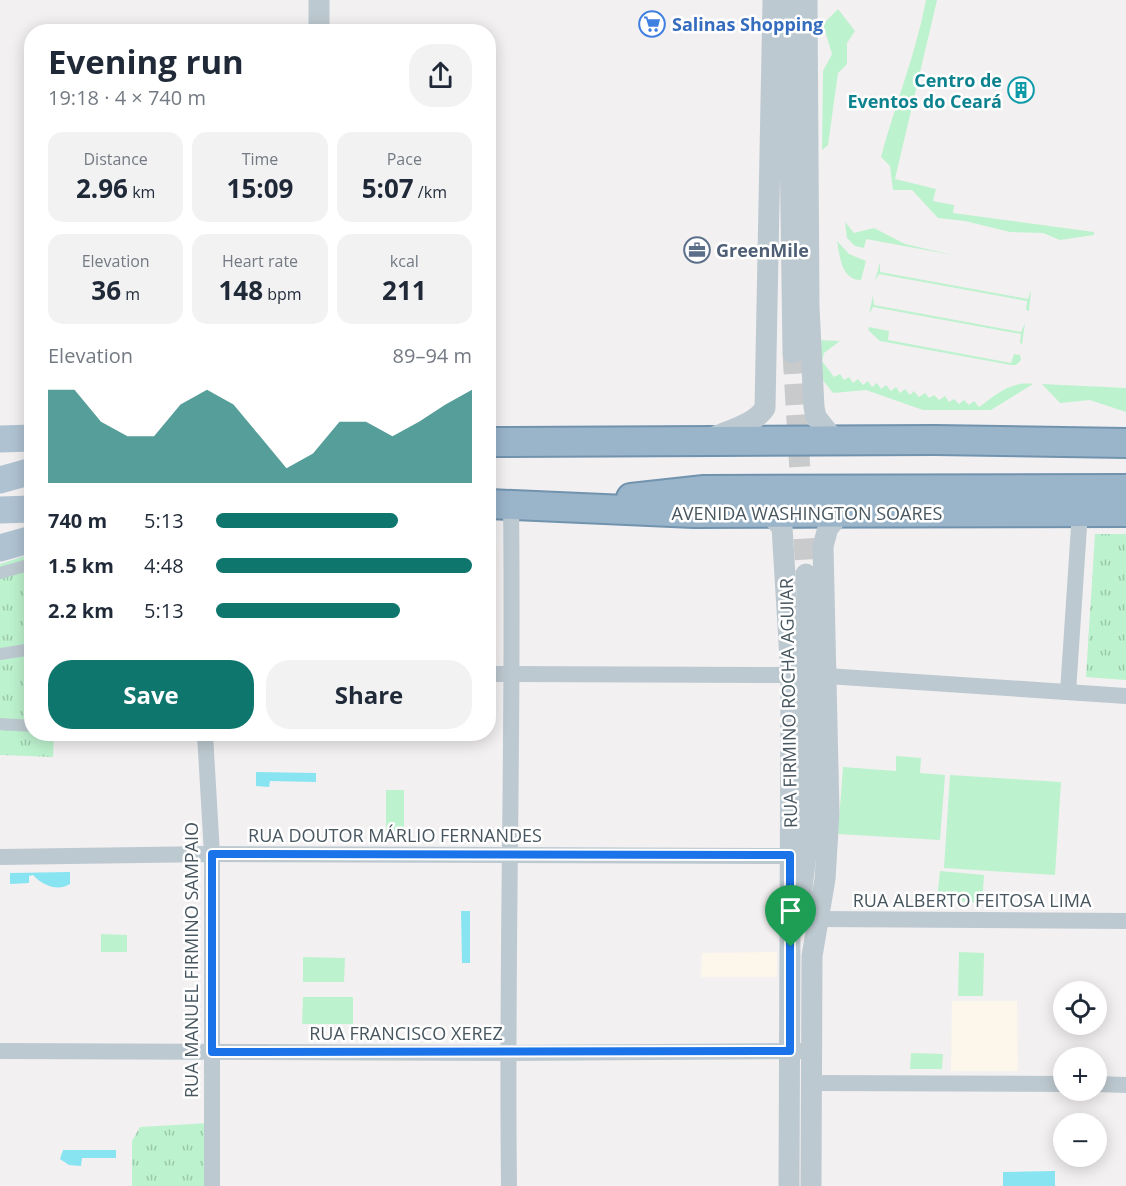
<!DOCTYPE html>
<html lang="en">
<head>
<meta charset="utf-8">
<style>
  :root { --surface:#fff; --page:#f2f2f3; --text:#1f2937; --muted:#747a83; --accent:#0f766e }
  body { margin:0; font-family:"Open Sans",sans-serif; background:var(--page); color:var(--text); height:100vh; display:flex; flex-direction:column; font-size:22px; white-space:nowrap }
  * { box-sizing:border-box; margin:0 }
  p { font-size:20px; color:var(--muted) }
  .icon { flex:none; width:33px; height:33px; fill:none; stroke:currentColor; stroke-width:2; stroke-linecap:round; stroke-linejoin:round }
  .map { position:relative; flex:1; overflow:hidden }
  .details { position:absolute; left:24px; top:24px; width:472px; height:717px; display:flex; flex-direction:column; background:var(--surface); border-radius:24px; box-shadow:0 3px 15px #0003 }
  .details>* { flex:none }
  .tools { position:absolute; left:1053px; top:981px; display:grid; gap:12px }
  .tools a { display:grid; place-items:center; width:54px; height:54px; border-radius:50%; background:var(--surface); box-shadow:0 3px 15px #0003; font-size:30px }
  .pin { position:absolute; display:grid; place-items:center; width:51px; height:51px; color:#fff; margin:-62px -26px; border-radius:50% 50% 50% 0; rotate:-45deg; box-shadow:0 0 6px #0007 }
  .pin .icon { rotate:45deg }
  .round { display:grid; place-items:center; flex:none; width:63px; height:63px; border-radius:24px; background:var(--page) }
  .overview { display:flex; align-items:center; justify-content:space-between; height:102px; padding:0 24px }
  h1 { font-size:33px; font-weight:700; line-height:45px }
  .figures { display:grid; grid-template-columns:repeat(3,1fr); gap:9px; height:102px; padding:6px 24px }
  .figures div { display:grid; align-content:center; border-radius:15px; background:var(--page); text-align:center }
  .figures b { font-size:26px; font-weight:700 }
  .figures small { font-size:16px; font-weight:400 }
  .figures p { font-size:16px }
  .chart { height:168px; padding:12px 24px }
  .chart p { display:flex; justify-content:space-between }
  .chart svg { width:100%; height:108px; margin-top:6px; fill:var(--accent); opacity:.7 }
  .cta { display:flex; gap:12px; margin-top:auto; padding:12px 24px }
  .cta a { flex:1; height:69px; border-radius:24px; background:var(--accent); color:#fff; font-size:24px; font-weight:700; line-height:69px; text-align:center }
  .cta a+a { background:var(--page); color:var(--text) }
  ul { padding:0 24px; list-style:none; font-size:20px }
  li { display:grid; grid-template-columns:96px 72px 1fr; align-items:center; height:45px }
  li i { height:15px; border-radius:8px; background:var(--accent) }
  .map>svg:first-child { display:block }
  .commercial { fill:#fdf6ea }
  .green { fill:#bdf2ce }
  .park { fill:url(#park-tufts) }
  .water { fill:#88e4f1 }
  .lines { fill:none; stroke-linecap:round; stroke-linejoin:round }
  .tertiary-tunnel { stroke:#c8cacc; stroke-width:21; stroke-dasharray:21 10; stroke-linecap:butt }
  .trunk-casing { stroke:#7193ae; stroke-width:32 }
  .pedestrian { stroke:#bdc9d0; stroke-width:12 }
  .minor { stroke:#bdc9d0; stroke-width:16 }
  .tertiary { stroke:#bdc9d0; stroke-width:21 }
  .primary { stroke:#afc2d1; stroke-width:27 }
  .trunk { stroke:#9ab4ca; stroke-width:28 }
  .route-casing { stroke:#fff; stroke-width:12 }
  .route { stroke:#1a73e8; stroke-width:8 }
  .labels { text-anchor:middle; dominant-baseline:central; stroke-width:5; stroke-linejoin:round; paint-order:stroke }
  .shop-label { font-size:18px; font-weight:bold; fill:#366cbe; stroke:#fff; text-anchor:start }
  .culture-label { font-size:18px; font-weight:bold; fill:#0d838f; stroke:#fff; text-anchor:end }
  .service-label { font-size:18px; font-weight:bold; fill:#4e5e75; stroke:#fff; text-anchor:start }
  .street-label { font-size:18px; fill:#47565f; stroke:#fff }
</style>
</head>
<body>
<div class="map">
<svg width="1126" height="1186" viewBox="0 0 1126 1186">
  <defs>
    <pattern id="park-tufts" width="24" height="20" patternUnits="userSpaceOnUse" patternTransform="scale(1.5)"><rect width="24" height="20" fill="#bdf2ce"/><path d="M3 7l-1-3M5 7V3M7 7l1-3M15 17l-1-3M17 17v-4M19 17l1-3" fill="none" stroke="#9bc7aa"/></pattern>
  </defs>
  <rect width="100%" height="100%" fill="#f3f0f1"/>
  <g class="commercial">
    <path d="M777 952V977H701L702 953Z"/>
    <path d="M952 1001H1017L1018 1071H951Z"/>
  </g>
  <g class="green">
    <path d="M926 0H937L895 179 936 189 933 201 954 205 953 213 1094 232V235L1060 240 1043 233 1010 232 965 221 938 218 912 190H893L890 166 881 157C895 104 916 54 926 0Z"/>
    <path d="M838 9 855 31 847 43V64L838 73 828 145 822 150 823 71 832 54 823 24Z"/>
    <path d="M845 222 854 233 874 228 905 244 953 255 866 239 864 248 855 246 847 238Z"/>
    <path d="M837 241 849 254 866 261 861 280C841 280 840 256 837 241Z"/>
    <path d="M880 262V272L1028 299 1031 290 1029 311 1026 310 1027 301 879 274 875 281Z"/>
    <path d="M873 295 874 305 1021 332 1025 323 1022 344 1020 343 1021 334 873 307 869 314Z"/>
    <path d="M869 327 889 331 888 340 1011 363 1014 354 1020 355 1021 360 1016 365H1011L880 341 868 330Z"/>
    <path d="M818 340 840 341 824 353 822 361 834 377 840 374 844 380 849 377 853 383 858 379 863 385 868 381 872 387 877 383 881 389 886 385 891 391 896 387 900 393 905 389 910 395 914 391 919 397 925 393 929 398 934 395 939 400 945 396 949 402 954 399 959 404 964 400 969 405 974 401 979 407C997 394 1010 381 1033 384L991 410H923L866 390 833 393 818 374Z"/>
    <path d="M1042 384 1126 388V412L1090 400 1060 403Z"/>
    <path d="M896 756 921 758 920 773 945 775 940 840 838 834 843 767 896 771Z"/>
    <path d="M950 775 1061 782 1055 875 944 868Z"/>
    <path d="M386 790H404V837L386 836Z"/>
    <path d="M940 871 984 875 982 903 937 899Z"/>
    <path d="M101 934 127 935V952H101Z"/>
    <path d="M959 952 984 953 983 996H958Z"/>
    <path d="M303 957 345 958 344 982H303Z"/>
    <path d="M303 997H353V1024H302Z"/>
    <path d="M911 1053 943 1054 942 1069H910Z"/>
  </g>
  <g class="park">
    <path d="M1095 534H1126V680L1086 677Z"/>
    <path d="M31 554 32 734H54L53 757 0 755V564Z"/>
    <path d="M209 1123 208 1186H132V1141L140 1127Z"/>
  </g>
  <g class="water">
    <path d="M256 772 316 773V782L270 781 269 787 256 786Z"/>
    <path d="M70 872V884C57 892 42 885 33 875L29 876V883L10 884V873Z"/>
    <path d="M461 911H470V963H462Z"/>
    <path d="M63 1150H116V1158H82L81 1166 69 1165 60 1159Z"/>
    <path d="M1055 1171V1186H1003V1172Z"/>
  </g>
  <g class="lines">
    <path class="tertiary-tunnel" d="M793 353 806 574"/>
    <g class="trunk-casing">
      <g id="trunk">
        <path d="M489 442 935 440 1126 443"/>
        <path d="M631 498 704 490 1126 489"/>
        <path d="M489 504 694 513 1126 512"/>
      </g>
    </g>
    <g class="pedestrian">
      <path d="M0 573 32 564"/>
      <path d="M0 654 32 649"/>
      <path d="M0 724 32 726"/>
    </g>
    <g class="minor">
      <path d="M489 674 791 675"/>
      <path d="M827 676 1126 696"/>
      <path d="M1068 692 1080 512"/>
      <path d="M205 734 212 854V1186"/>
      <path d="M0 857 212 854 791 856"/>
      <path d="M818 919 1126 921"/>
      <path d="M0 1051 507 1053 812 1051"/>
      <path d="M812 1083 1064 1084"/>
      <path d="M1096 1084 1126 1085"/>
      <path d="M509 1186C506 959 514 733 511 506"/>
    </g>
    <g class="tertiary">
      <path d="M788 0 793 353"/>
      <path d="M807 0 809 307 814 407 816 417 836 442"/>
      <path d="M319 32V0"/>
      <path d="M712 438C729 430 755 424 765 408L773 0"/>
      <path d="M769 513 782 527 791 675 789 1186"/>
      <path d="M801 897 809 828 810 655 806 574"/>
      <path d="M811 1186 812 956 825 879 829 813 823 546 828 528 840 514"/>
    </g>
    <g class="primary">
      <path d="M0 439 32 438"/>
      <path d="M0 480 32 471"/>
      <path d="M0 510 32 509"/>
      <path d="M0 548 32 539"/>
    </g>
    <use href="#trunk" class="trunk"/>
  </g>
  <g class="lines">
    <g class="route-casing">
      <path id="route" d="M212 854 790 855V1051L212 1052Z"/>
    </g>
    <use href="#route" class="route"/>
  </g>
  <defs>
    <g id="supermarket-ring" transform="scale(1.35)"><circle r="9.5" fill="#fff" stroke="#3f7fe0" stroke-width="1.5"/><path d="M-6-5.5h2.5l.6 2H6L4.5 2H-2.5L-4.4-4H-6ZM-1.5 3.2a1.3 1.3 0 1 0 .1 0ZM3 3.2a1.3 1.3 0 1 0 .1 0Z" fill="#3f7fe0"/></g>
    <g id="building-ring" transform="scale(1.35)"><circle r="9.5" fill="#fff" stroke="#0f9aa8" stroke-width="1.5"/><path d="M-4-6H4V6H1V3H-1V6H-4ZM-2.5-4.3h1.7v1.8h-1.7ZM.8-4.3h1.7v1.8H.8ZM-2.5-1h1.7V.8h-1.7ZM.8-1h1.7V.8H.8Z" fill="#0f9aa8"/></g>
    <g id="office-ring" transform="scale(1.35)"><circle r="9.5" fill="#fff" stroke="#5c6f8a" stroke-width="1.5"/><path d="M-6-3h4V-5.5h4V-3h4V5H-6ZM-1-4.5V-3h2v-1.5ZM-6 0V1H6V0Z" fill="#5c6f8a"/></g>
  </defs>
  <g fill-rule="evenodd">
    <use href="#supermarket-ring" x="652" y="24"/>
    <use href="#building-ring" x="1021" y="90"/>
    <use href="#office-ring" x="697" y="250"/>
  </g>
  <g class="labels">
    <g class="shop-label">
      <text x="672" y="24">Salinas Shopping</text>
    </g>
    <g class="culture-label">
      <text x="1002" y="80">Centro de<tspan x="1002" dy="21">Eventos do Ceará</tspan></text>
    </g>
    <g class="service-label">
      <text x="716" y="250">GreenMile</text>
    </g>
    <g class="street-label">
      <text x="807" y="513">AVENIDA WASHINGTON SOARES</text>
      <text transform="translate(788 703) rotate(-91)">RUA FIRMINO ROCHA AGUIAR</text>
      <text x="395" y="835">RUA DOUTOR MÁRLIO FERNANDES</text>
      <text x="972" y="900">RUA ALBERTO FEITOSA LIMA</text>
      <text transform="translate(191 960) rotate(-90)">RUA MANUEL FIRMINO SAMPAIO</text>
      <text x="406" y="1033">RUA FRANCISCO XEREZ</text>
    </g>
  </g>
</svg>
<div class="tools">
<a><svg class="icon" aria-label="locate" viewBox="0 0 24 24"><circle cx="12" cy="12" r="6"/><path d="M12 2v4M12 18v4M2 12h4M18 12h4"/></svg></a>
<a>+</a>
<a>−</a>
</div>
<div class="pin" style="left:791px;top:947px;background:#1e9e55"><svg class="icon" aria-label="arrive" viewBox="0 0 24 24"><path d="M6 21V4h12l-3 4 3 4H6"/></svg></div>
<section class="details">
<div class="overview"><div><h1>Evening run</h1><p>19:18 · 4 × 740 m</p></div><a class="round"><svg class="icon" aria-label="share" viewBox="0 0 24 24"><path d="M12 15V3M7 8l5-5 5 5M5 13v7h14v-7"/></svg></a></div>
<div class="figures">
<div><p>Distance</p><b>2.96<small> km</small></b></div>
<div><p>Time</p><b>15:09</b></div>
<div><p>Pace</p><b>5:07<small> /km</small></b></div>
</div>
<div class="figures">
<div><p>Elevation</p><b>36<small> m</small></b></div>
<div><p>Heart rate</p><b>148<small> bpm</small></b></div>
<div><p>kcal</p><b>211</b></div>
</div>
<div class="chart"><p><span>Elevation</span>89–94 m</p>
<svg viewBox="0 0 160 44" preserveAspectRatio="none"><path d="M0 44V6L10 6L20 19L30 25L40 25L50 12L60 6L70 12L80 25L90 38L100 32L110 19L120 19L130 25L140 19L150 12L160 6V44z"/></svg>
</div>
<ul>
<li><b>740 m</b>5:13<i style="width:71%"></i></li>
<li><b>1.5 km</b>4:48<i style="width:100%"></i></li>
<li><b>2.2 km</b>5:13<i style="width:72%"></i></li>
</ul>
<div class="cta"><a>Save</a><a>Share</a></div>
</section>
</div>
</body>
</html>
